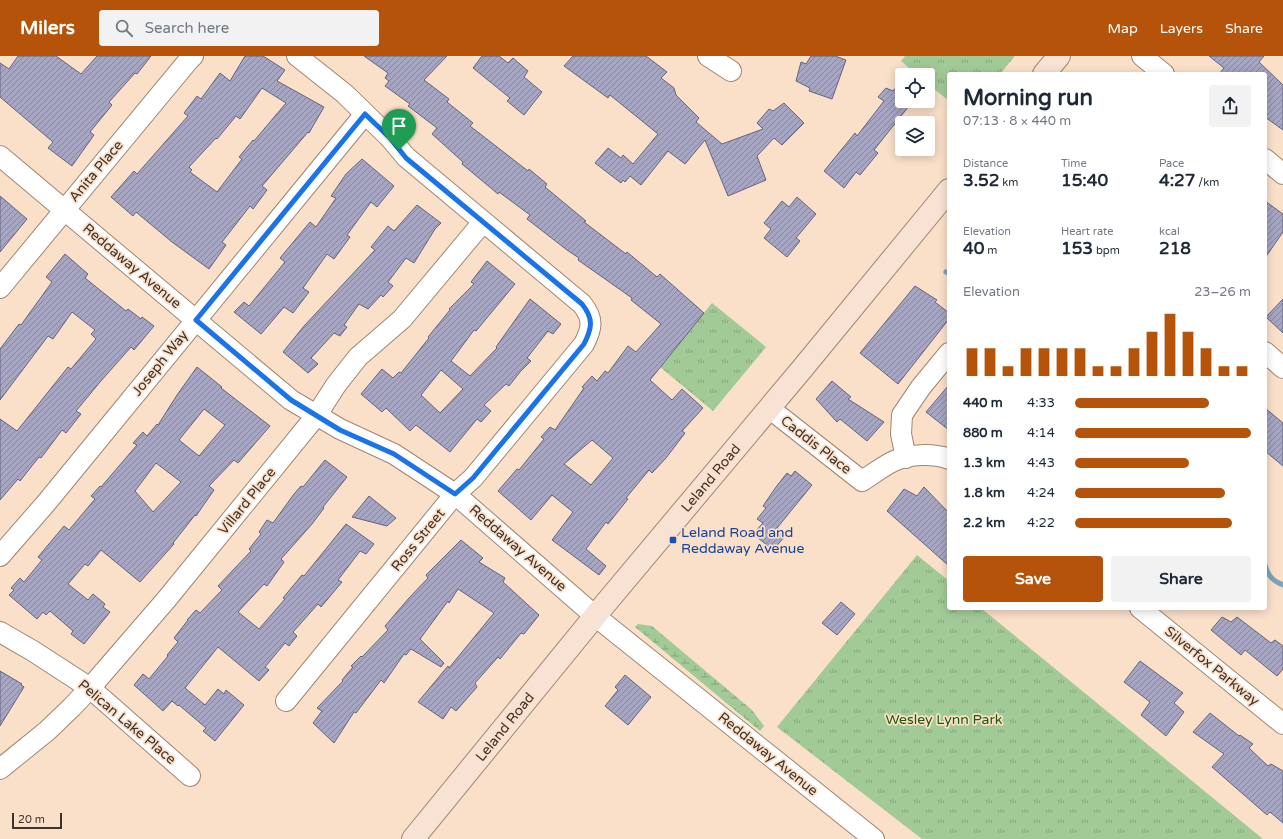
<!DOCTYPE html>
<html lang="en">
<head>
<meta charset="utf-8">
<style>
  :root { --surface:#fff; --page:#f2f2f3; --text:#1f2937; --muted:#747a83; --accent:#b45309 }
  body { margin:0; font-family:"Varela Round",sans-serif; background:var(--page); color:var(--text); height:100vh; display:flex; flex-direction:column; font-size:15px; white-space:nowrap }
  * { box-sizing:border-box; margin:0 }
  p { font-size:13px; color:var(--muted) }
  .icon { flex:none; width:22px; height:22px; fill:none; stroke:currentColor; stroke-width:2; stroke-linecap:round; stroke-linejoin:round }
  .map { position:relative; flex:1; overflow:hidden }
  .panel { position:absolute; left:947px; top:16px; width:320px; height:538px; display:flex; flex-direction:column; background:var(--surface); border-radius:4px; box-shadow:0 2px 10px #0003 }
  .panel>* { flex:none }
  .tools { position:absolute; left:895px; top:12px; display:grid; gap:8px }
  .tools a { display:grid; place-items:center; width:40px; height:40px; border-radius:4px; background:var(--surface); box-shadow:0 2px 10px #0003; font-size:20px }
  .scale { position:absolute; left:12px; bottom:10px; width:50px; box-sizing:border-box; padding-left:4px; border:2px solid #3e332b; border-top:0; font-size:11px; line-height:14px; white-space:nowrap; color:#3e332b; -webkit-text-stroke:3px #fadfc9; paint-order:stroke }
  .pin { position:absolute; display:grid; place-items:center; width:34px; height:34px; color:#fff; margin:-41px -17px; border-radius:50% 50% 50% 0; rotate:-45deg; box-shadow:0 0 4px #0007 }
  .pin .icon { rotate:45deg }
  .round { display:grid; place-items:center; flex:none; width:42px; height:42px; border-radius:4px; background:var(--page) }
  .head { display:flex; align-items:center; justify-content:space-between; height:68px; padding:0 16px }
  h1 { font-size:22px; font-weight:700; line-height:30px }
  .metrics { display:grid; grid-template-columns:repeat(3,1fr); gap:6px; height:68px; padding:4px 16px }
  .metrics div { display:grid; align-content:center }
  .metrics b { font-size:17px; font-weight:700 }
  .metrics small { font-size:11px; font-weight:400 }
  .metrics p { font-size:11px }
  .chart { height:112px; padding:8px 16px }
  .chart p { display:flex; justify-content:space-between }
  .chart svg { width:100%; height:72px; margin-top:4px; stroke:var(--accent); stroke-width:6 }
  .action { display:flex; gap:8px; margin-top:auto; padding:8px 16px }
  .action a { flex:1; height:46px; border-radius:4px; background:var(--accent); color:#fff; font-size:16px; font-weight:700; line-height:46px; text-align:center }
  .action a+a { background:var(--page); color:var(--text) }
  ul { padding:0 16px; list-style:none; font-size:13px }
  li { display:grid; grid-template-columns:64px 48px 1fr; align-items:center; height:30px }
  li i { height:10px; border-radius:5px; background:var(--accent) }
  header { display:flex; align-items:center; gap:24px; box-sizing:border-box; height:56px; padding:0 20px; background:var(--accent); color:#fff }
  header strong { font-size:19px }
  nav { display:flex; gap:22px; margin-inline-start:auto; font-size:14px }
  .search { width:280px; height:36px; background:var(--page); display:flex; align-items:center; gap:10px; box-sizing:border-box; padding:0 14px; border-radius:4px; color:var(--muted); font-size:15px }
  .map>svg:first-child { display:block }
  .grass { fill:url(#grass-tufts) }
  .wetland { fill:url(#wetland-marsh) }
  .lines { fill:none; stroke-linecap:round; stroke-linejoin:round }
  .stream { stroke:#7aa4b9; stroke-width:5 }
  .building { fill:url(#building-hatch); stroke:#65647f; fill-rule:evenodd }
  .street-casing { stroke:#9f8671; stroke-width:22 }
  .secondary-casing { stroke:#9f8671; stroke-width:24 }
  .street { stroke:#fff; stroke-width:20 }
  .secondary { stroke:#f7e2d4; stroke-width:22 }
  .route-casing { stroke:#fff; stroke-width:8 }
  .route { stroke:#1a73e8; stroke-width:5 }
  .transit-dot { fill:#1a4fb4; stroke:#fadfc9; stroke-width:1.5 }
  .labels { text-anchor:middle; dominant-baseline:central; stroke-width:3.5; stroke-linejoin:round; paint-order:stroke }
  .street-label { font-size:14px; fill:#3e332b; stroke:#fadfc9 }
  .transit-label { font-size:14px; fill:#164399; stroke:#fadfc9; text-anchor:start }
  .park-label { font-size:14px; fill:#1c5b00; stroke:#fadfc9 }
</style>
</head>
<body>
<header>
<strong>Milers</strong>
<div class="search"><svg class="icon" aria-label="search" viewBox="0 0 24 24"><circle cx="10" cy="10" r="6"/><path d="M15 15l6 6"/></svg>Search here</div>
<nav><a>Map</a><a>Layers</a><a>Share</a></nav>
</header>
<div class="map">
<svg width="1283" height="783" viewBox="0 0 1283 783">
  <defs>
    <pattern id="grass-tufts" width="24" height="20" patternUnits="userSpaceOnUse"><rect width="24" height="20" fill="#a2ca97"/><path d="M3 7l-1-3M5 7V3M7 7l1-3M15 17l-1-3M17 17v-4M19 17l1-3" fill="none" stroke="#85a57b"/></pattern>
    <pattern id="wetland-marsh" width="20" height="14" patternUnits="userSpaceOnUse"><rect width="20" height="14" fill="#a2ca97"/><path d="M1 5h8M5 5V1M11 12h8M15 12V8" fill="none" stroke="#85a57b"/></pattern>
    <pattern id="building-hatch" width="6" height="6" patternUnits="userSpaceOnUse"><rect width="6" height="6" fill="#a6a5c2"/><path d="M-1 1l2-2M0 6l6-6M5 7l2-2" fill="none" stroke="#89879e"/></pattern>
  </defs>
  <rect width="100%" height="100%" fill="#fadfc9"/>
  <g class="grass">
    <path d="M905 0H1015L1000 18H949V45L928 28V19H917L901 5Z"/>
    <path d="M712 247 766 291 713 355 660 311Z"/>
    <path d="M917 499 949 525V552H981L1263 783H922L777 671Z"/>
  </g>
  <path class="wetland" d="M638 568 652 570 752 654 764 670 760 675 635 571Z"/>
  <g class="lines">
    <g class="stream">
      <path d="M946 216 949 218"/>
      <path d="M1265 509C1268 520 1273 525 1283 529"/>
    </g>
  </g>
  <g class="building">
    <path d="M18 0H56L81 18 97 0H151L137 18 135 17 109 46 112 49 90 76 94 79 72 110 48 92 53 86 0 41V7L9 13Z"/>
    <path d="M245 0H263L285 14 277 25 324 51 309 77 308 76 262 130 267 134 253 153 250 150 222 186 226 189 209 213 172 186 136 156 133 160 111 141 134 115 137 118 188 60 184 57 197 40 201 43 220 17 230 25ZM262 32 286 47 254 85 253 84 239 101 242 103 217 136 190 116 192 114 189 111 216 82 217 83 236 60 240 63Z"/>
    <path d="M364 0H447L424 24 449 43 447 46 473 67 470 70 528 115 529 113 547 128 545 131 586 165 584 166 626 198 627 196 657 221 660 218 704 257 650 324 672 344 682 333 703 352 682 375 685 377 666 402 652 417 649 414 626 442 628 443 608 468 606 466 586 493 606 510 599 519 552 484 573 456 552 439 531 464 498 435 517 413 519 414 544 383 541 381 550 371 555 374 584 332 582 331 592 320 597 325 605 315 608 317 628 290 636 296 661 268 631 244 632 242 578 204 579 202 567 194 527 163 530 159 499 136 498 138 462 108 463 106 432 78 437 72 408 50 410 48 385 30 389 25 385 22 388 17ZM592 384 613 402 591 429 564 408Z"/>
    <path d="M482 0H499L508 7 513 2 528 15 524 21 542 36 524 59 507 45 510 42 473 12Z"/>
    <path d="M573 0H646L667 16 661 22 674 32 676 39 699 62 696 66 722 88 763 73 757 67 769 53 773 55 784 47 804 67 782 89 774 82 757 100 766 124 728 140 705 84 685 108 668 95 641 129 630 120 625 126 623 124 621 127 595 107 608 92 621 102 623 99 633 108 658 78 610 39 608 42 564 10Z"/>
    <path d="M811 0H835L846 4 832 43 809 35 810 32 796 25 801 6 806 8Z"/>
    <path d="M1209 0H1264L1259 6 1283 29V74L1265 61V18H1219L1224 12Z"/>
    <path d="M902 24V45H913L874 94 878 97 860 119 856 116 844 132 824 115 855 77 857 80 884 45 878 41 886 32 893 35Z"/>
    <path d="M362 103 394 130 377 151 371 146 347 179 350 181 334 203 327 198 303 232 309 236 293 257 284 251 261 278 234 256 244 246 249 250 285 206 280 202 310 166 316 171 336 142 331 140 346 118Z"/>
    <path d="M0 140 27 163 0 196Z"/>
    <path d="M797 141 816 158 796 182 800 185 787 201 764 182 771 173 764 167 782 145 789 151Z"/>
    <path d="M1265 145 1283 158V176L1265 202Z"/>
    <path d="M417 149 441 167 435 173 414 207 406 202 388 226 393 230 383 241 381 239 368 253 359 248 344 269 347 271 340 280 334 277 311 302 318 308 308 317 283 296 304 270 375 194 371 191 388 170 394 175Z"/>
    <path d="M65 198 88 218 85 222 126 255 128 253 141 263 142 261 154 270 134 294 131 291 100 326 76 355 81 358 66 377 62 374 41 402 39 401 20 425 18 423 0 444V363L17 375 68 311 71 313 96 283 91 278 95 274 72 256 53 283 48 280 0 344V293L19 268 21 269 52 226 46 221Z"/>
    <path d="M487 205 515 228 476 275 474 274 451 305 470 320 497 292 496 291 530 243 561 268 553 278 548 275 527 302 531 305 520 316 509 330 506 328 484 349 491 355 481 366 477 363 450 396 416 369 410 375 386 352 382 356 361 338 382 313 393 322 399 316 401 317 429 282 428 281 450 254 449 253 474 228 471 226ZM441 314 463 333 440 357 421 339Z"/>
    <path d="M915 230 937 244 935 246 949 257V263L898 328 860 297Z"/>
    <path d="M1283 243V277L1266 261Z"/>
    <path d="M197 311 222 331 221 332 270 370 238 407 234 404 209 430 214 434 196 460 195 459 173 487 174 488 140 526 101 494 88 510 85 508 68 528 88 544 93 538 105 548 103 551 110 556 84 588 71 578 73 575 50 555 46 559 43 556 37 563 9 539 14 534 11 532 20 522 24 526 42 504 38 501 64 470 69 474 95 443 91 440 100 430 101 431 137 389 133 387 143 376 147 380 157 368 158 369 177 339ZM204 353 225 369 199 400 179 384ZM156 407 181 426 153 456 135 435Z"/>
    <path d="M832 325 851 341 848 343 884 366 867 385 840 363 837 366 816 343Z"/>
    <path d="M949 329V374L926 356Z"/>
    <path d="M1265 352 1283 367V410L1265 395Z"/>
    <path d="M325 404 347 421 323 451 324 452 312 468 281 503 284 506 267 530 264 528 238 556 259 573 285 543 283 542 302 519 304 520 346 468 374 488 366 498 360 495 338 524 342 526 321 551 318 548 293 576 297 580 289 590 285 587 265 611 269 614 259 625 218 591 185 632 205 649 218 633 224 638 226 634 244 649 215 685 203 675 206 672 179 649 178 650 172 645 163 655 134 629 143 618 149 623 168 600 167 599 178 586 174 582 188 564H187L196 554 200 557 222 534 218 530 251 495 249 493 261 478 259 476 267 464 273 467 294 438 301 430 303 431Z"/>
    <path d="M795 415 812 429 777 472 786 479 773 494 753 478 763 467 757 463 766 452 763 450 776 431 787 417 791 420Z"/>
    <path d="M924 431 949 457V510L887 455 904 433 917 440Z"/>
    <path d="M369 440 396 462 387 470 352 461Z"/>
    <path d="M461 484 483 502 479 506 505 522 503 526 539 559 524 578 521 577 500 603 498 601 475 627 477 631 456 655 451 651 443 663 418 646 448 610 449 612 494 557 458 533 449 547 448 545 420 583 444 607 441 611 411 593 406 599 404 598 384 627 381 624 356 657 354 656 334 687 313 667 322 655 317 652 343 625 342 624 353 611 351 610 361 600 362 601 388 574 385 570 409 542 428 522 426 519Z"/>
    <path d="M841 546 855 558 837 579 822 567Z"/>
    <path d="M1222 561 1231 566 1237 561 1271 587 1275 584 1283 590V613L1277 620 1245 594 1241 599 1211 574Z"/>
    <path d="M1140 605 1183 637 1174 647 1184 656 1166 680 1141 659 1150 646 1124 626Z"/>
    <path d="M0 615 22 628 21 629 24 631 0 670Z"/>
    <path d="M625 619 651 641 628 669 605 650 618 634 615 631Z"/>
    <path d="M1210 657 1239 680 1240 679 1253 688 1249 692 1268 710 1271 708 1283 715V767L1270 756 1267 759 1212 711 1224 698 1193 676Z"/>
  </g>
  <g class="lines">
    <g class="street-casing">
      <g id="street">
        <path d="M708 0 731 15"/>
        <path d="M1142 0 1164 18"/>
        <path d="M0 100 291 344 340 373 394 398 455 438 595 560 874 783"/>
        <path d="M1265 103 1283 118"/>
        <path d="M0 232 188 5 193 0"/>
        <path d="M1265 296 1283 312"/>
        <path d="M769 352 862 425C872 419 883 410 894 405 909 398 933 397 949 403"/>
        <path d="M906 402 901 378 902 359 921 331 949 297"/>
        <path d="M0 500 47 446 365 58"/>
        <path d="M1140 552 1283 668"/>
        <path d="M0 576 33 595 90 632 190 720"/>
        <path d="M286 645 455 438 473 422 584 288C592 272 594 263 582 248L406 101 390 82 345 38 297 0"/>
        <path d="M0 713 47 675 72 651 90 632 166 544 316 360 336 329 358 301 402 263 483 166"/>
      </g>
    </g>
    <g class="secondary-casing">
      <g id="secondary">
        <path d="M1044 18 1059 0"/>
        <path d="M413 783 595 560 802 313 949 134"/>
      </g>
    </g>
    <use href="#street" class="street"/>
    <use href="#secondary" class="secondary"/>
  </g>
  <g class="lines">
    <g class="route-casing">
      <path id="route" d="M365 58 390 82 406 102 582 248C594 263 592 272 584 288L473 422 455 438 394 398 340 374 291 344 196 264Z"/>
    </g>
    <use href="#route" class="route"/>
  </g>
  <rect class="transit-dot" x="669" y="480" width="8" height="8" rx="2"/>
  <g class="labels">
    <g class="street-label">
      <text transform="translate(96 115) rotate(-50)">Anita Place</text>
      <text transform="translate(132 210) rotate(40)">Reddaway Avenue</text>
      <text transform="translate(160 307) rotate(-51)">Joseph Way</text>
      <text transform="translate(816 389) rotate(38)">Caddis Place</text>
      <text transform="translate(711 422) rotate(-50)">Leland Road</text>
      <text transform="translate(247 445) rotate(-51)">Villard Place</text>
      <text transform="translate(418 484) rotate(-51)">Ross Street</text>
      <text transform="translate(518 492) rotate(41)">Reddaway Avenue</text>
      <text transform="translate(1212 610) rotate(39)">Silverfox Parkway</text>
      <text transform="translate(127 666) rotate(40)">Pelican Lake Place</text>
      <text transform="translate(505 671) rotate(-51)">Leland Road</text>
      <text transform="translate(768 698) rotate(39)">Reddaway Avenue</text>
    </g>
    <g class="transit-label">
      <text x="681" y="476">Leland Road and<tspan x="681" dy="16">Reddaway Avenue</tspan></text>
    </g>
    <g class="park-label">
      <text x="944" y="663">Wesley Lynn Park</text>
    </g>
  </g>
</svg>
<div class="tools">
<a><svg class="icon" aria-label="locate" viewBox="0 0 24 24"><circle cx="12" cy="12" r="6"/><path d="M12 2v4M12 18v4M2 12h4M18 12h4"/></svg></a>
<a><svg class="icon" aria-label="layers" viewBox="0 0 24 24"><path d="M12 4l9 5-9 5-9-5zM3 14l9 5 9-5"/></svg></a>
</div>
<div class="scale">20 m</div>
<div class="pin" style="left:399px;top:94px;background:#1e9e55"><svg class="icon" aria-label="arrive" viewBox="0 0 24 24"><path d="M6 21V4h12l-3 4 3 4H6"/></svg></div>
<section class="panel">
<div class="head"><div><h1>Morning run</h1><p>07:13 · 8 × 440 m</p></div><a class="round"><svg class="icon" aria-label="share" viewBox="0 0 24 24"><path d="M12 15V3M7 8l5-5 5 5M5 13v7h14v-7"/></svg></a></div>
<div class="metrics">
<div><p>Distance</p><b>3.52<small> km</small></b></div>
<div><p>Time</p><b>15:40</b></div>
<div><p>Pace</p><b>4:27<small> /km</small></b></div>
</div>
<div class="metrics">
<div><p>Elevation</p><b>40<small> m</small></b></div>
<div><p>Heart rate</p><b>153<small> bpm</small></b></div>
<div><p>kcal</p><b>218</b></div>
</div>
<div class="chart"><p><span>Elevation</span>23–26 m</p>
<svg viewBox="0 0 160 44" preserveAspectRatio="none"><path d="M5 44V27M15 44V27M25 44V38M35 44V27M45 44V27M55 44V27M65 44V27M75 44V38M85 44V38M95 44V27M105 44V17M115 44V6M125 44V17M135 44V27M145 44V38M155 44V38"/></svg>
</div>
<ul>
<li><b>440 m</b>4:33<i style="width:76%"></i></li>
<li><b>880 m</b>4:14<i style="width:100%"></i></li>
<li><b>1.3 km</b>4:43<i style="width:65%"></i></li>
<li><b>1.8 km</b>4:24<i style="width:85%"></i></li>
<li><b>2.2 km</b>4:22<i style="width:89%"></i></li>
</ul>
<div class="action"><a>Save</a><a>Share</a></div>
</section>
</div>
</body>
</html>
